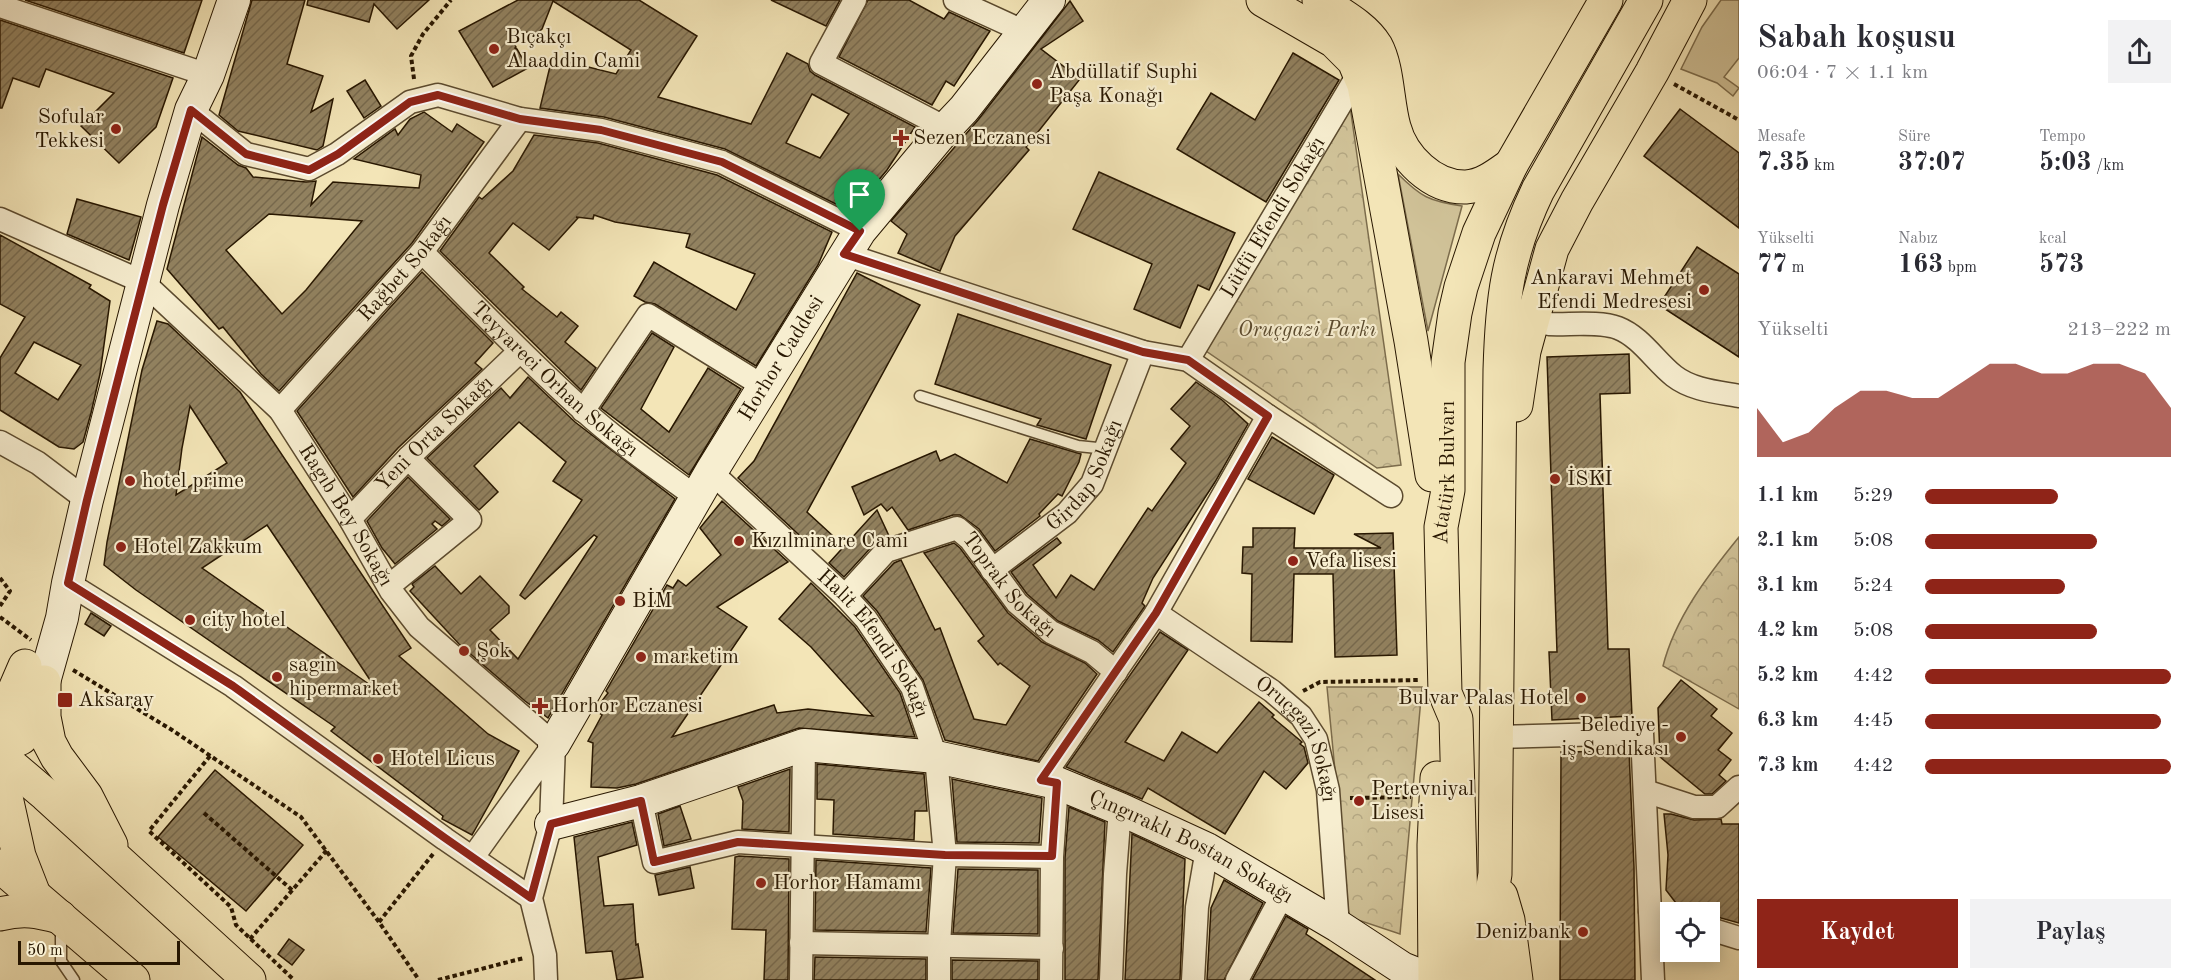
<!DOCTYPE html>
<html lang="tr">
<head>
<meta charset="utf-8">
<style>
  :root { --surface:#fff; --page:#f2f2f3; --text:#2b2b33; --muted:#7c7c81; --accent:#8f2418 }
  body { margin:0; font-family:"Old Standard TT",serif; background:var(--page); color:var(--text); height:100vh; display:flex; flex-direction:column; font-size:22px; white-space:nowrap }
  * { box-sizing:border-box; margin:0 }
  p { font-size:20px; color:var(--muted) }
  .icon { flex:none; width:33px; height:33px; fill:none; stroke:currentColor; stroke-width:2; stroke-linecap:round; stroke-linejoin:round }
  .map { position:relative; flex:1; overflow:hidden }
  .drawer { display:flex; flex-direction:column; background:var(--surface); width:450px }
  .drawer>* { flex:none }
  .buttons { position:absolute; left:1660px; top:902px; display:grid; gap:12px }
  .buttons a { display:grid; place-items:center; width:60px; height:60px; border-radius:0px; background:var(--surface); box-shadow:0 3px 15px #0003; font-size:30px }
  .scale { position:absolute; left:18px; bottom:15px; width:162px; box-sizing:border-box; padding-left:6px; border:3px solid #281701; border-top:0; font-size:16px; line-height:21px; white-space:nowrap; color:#281701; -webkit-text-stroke:4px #f7eed0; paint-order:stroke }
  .pin { position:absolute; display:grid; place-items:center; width:51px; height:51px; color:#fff; margin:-62px -26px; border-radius:50% 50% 50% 0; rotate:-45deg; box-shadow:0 0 6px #0007 }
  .pin .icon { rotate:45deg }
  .round { display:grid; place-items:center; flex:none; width:63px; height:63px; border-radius:0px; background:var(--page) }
  .overview { display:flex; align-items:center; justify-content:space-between; height:102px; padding:0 18px }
  h1 { font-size:33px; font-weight:600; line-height:45px }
  .metrics { display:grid; grid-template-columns:repeat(3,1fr); gap:9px; height:102px; padding:6px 18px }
  .metrics div { display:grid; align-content:center }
  .metrics b { font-size:26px; font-weight:600 }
  .metrics small { font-size:16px; font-weight:400 }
  .metrics p { font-size:16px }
  .chart { height:168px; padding:12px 18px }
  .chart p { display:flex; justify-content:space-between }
  .chart svg { width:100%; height:108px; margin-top:6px; fill:var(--accent); opacity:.7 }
  .button { display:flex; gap:12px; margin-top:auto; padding:12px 18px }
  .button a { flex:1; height:69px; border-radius:0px; background:var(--accent); color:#fff; font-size:24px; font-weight:600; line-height:69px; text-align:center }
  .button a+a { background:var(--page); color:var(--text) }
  ul { padding:0 18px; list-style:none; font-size:20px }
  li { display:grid; grid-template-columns:96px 72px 1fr; align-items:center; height:45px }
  li i { height:15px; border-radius:8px; background:var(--accent) }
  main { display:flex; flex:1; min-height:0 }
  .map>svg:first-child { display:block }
  .grass { fill:#d0c298; stroke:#7c6c4c; stroke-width:1.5 }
  .park { fill:url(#park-crowns); stroke:#7c6c4c; stroke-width:1.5 }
  .building { fill:url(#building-hatch); stroke:#281701; stroke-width:1.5; fill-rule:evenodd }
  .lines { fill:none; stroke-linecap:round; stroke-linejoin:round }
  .lane-casing { stroke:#5b4a2e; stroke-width:13 }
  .street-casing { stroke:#5b4a2e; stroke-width:25 }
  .secondary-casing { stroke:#281701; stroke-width:34 }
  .primary-casing { stroke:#281701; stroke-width:35 }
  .path { stroke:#281701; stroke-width:4; stroke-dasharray:4.5 3; stroke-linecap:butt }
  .lane { stroke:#f7eed0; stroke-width:10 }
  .street { stroke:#f7eed0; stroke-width:22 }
  .secondary { stroke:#f7eed0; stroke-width:32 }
  .primary { stroke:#f3e5b7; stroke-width:33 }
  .route-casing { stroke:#fff; stroke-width:12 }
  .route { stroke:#8f2418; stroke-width:8 }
  .poi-dot { fill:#8f2418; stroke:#f7eed0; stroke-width:2 }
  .labels { text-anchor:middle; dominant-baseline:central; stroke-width:4.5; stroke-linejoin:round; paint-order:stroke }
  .poi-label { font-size:21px; fill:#281701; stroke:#f7eed0; text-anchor:start }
  .street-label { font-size:21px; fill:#281701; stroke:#f7eed0 }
  .park-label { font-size:21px; font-style:italic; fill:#5a4a2e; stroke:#f7eed0 }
</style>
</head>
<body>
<main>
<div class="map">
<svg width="1739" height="980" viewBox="0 0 1739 980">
  <defs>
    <pattern id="park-crowns" width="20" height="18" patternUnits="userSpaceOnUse" patternTransform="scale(1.5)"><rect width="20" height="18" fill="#d0c298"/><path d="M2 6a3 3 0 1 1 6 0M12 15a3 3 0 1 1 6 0" fill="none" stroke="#b3a681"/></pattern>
    <pattern id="building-hatch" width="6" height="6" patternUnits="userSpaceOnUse" patternTransform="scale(1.5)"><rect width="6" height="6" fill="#928260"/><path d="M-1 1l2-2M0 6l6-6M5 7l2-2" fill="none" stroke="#77694d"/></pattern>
  </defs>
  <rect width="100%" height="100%" fill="#f3e5b7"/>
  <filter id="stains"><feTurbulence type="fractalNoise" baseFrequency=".00333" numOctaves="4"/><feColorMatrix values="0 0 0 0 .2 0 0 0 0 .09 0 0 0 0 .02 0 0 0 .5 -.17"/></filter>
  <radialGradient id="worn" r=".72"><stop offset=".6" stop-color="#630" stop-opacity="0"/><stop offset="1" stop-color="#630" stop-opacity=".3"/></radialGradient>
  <g class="grass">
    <path d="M1721 0H1739V58L1724 77 1739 88 1733 96 1717 83 1681 69 1702 27Z"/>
    <path d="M1398 174C1421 197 1429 201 1462 206L1428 331Z"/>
  </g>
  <g class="park">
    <path d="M1350 106 1401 465 1377 468 1206 351Z"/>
    <path d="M1739 537V709L1663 666C1675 618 1708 575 1739 537Z"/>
    <path d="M1327 687H1422L1400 934 1349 917Z"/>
  </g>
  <g class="building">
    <path d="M25 0H202L184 53Z"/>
    <path d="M252 0H305L287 64 323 76 311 112 333 99 323 146 317 150 238 131 219 115Z"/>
    <path d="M308 0H429L397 29 374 4 369 22 307 5Z"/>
    <path d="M518 0H639L697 36 658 97 751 124 787 53 808 64 810 71 815 75 915 127 887 170 852 212 725 149 604 117 540 108 552 58 616 74 631 50 553 1 542 29 536 34 506 29 516 47 515 48 517 49 528 68 493 87 459 31ZM812 94 849 114 820 158 786 143Z"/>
    <path d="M771 0H840L826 26Z"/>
    <path d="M868 0H909L944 19 949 12 990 31 954 86 946 81 932 105 839 57Z"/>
    <path d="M1070 1 1083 21 1041 49 1080 79 1026 147 1029 150 955 236 940 271 898 253 907 234 891 221 978 120Z"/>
    <path d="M0 20 173 78 156 127 119 163 81 126 114 93 46 69 39 87 13 78 2 108H0Z"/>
    <path d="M1293 53 1339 80 1266 202 1177 149 1211 93 1255 120Z"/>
    <path d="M365 80 381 106 364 118 347 91Z"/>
    <path d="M1680 109 1739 153V228L1644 156Z"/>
    <path d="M424 112 452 132 457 124 484 142 412 243 279 391 261 374 223 327 219 329 167 269 202 137 238 165 246 168 253 177 306 182 316 181 311 205 333 182 419 188 421 175 354 159 395 129 398 135 410 119ZM269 214 362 221 306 290 282 314 226 250Z"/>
    <path d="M534 135 598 143 717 175 832 232 818 265 756 366 655 304 645 302 634 296 654 262 736 310 755 274 686 247 690 234 615 222 594 215 593 219 576 217 578 218 549 250 513 223 489 253 524 287 522 289 557 317 561 312 578 326 565 342 596 368 581 390 440 251 479 197 482 199 513 171Z"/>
    <path d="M1099 172 1235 233 1209 290 1198 285 1180 328 1134 309 1152 264 1073 229Z"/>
    <path d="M77 199 141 217 129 260 67 234Z"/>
    <path d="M0 235 91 285 89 288 110 301 100 374 91 413 83 442 74 449 59 447 0 410V358L25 317 0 304ZM34 342 81 365 58 400 15 373Z"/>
    <path d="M1697 247 1739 274V357L1659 305Z"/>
    <path d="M422 272 493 343 475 363 482 369 398 448 353 497 297 411Z"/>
    <path d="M857 273 920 305 807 512 832 535 812 547 738 478 754 461Z"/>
    <path d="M958 314 1111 365 1086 439 1037 425 1041 419 935 384Z"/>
    <path d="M157 321 168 324 240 392 411 648 399 656 488 734 519 751 472 835 442 819 443 816 331 731 335 727 136 590 104 565 107 542 142 370ZM190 406 227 463 176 495 182 448ZM267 525 302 577 376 689 202 568Z"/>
    <path d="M652 333 674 347 641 409 669 432 708 368 741 389 689 475 601 408Z"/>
    <path d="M1629 354 1630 393 1600 394 1608 649H1629L1632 716 1552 720 1549 652H1557L1547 357Z"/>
    <path d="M528 377 575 422 675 499 548 718 525 701 459 644 410 591 414 587 412 584 435 566 461 594 480 576 509 606V613L490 630 518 659 597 537 594 535 525 599 520 595 582 500 553 481 566 462 519 422 474 466 498 492 479 510 427 458 501 388 510 398Z"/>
    <path d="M1196 382 1222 400 1248 424 1215 482 1153 578 1142 603 1145 606 1113 652 1098 640 1058 621 1027 594 1011 572 1057 538 1061 543 1033 565 1056 598 1071 575 1094 590 1148 508 1152 511 1186 463 1171 449 1190 426 1171 409Z"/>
    <path d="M1272 437 1334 475 1314 514 1248 479Z"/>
    <path d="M1030 439 1081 454 1079 462 1062 496 1058 494 1039 514 1040 516 995 551 979 529 960 515H953L908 530 892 507 887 511 881 504 864 515 852 487 936 451 940 461 955 454 1007 483Z"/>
    <path d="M408 477 450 519 442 526 435 521 432 524 437 529 395 564 382 548 367 521Z"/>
    <path d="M722 501 788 562 717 607 747 627 672 737 774 705 777 713 808 709 873 716 811 647 779 619 811 583 855 627 900 693 915 737 799 728 636 784 617 788 591 787 593 743 588 741 602 715 595 710 608 693 606 691 667 585 673 588 678 580 686 586 721 555 700 528Z"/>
    <path d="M877 510 889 536 876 542 844 577 829 563Z"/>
    <path d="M1253 528H1295L1294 548H1381L1354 534 1393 533 1397 655 1335 657 1333 574H1294L1292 642 1251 641 1252 574 1242 573 1243 547H1253Z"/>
    <path d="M954 543 960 548 1008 613 1042 642 1085 663 1097 674 1038 761 945 740 923 680 877 611 863 596 894 563 901 560 935 630 940 628 974 719 1006 725 1030 686 1000 663 998 665 978 641 984 636 924 553Z"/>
    <path d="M91 613 111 626 104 636 85 624Z"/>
    <path d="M1160 632 1188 650 1125 742 1164 761 1182 732 1217 753 1259 702 1274 715 1272 717 1302 742 1300 744 1304 747 1308 763 1286 789 1264 771 1225 834 1148 788 1142 799 1066 767Z"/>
    <path d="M1681 680 1717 709 1711 716 1732 733 1718 750 1731 760 1719 775 1726 781 1712 794H1705L1660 757 1658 708Z"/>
    <path d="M1629 751 1634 867 1635 980H1560L1561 752Z"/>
    <path d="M817 764 924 774 927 811H915L914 840 833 834 834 800 817 799Z"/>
    <path d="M790 769 789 832 742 829 743 801 738 787Z"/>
    <path d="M215 770 303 845 246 911 158 837Z"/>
    <path d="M952 779 1042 798 1039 843 957 842Z"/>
    <path d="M680 806 691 839 664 846 658 814Z"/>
    <path d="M1069 807 1105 822 1098 980H1065V858Z"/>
    <path d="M1664 814H1671L1694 820 1721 819 1722 824H1739V923L1710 915V912H1700L1679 907 1666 890 1668 855Z"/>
    <path d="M632 822 637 845 598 857 604 906 633 904 636 945 638 944 643 977 617 980 612 951 586 953 574 837Z"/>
    <path d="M1132 834 1185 859 1180 980H1125Z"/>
    <path d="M739 856 789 859 788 980H764L766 930 732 929 735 857Z"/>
    <path d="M816 860 931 868 926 932 815 930Z"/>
    <path d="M690 867 694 888 659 895 655 875Z"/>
    <path d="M958 869 1038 870V934L953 933Z"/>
    <path d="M1224 880 1263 903 1224 980H1207L1211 908Z"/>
    <path d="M1286 916 1308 929 1306 934 1375 980H1252Z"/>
    <path d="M289 939 304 950 292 965 278 954Z"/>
    <path d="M815 957 926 959V980H814Z"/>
    <path d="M952 960 1038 961V980H952Z"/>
  </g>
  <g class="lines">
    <g class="lane-casing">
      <g id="lane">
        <path d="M920 396 1078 446 1107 449"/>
        <path d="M61 927V961L74 980"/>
      </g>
    </g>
    <g class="street-casing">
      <g id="street">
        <path d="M855 0 821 63 946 128"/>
        <path d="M955 0 1023 31"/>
        <path d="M0 6 208 75"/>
        <path d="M191 110 246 154 309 169 337 154 410 102 438 95 520 119 601 130 722 162 860 231"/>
        <path id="s1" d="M0 219 143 282 280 410 350 519 391 591 419 627 554 744"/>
        <path id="s2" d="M422 252C475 305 527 360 583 410 618 442 658 469 696 497"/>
        <path d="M844 254 1143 352 1188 360 1268 416 1391 496"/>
        <path d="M1534 311 1544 322 1549 324C1569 325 1599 321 1618 328 1641 337 1655 361 1674 376 1692 390 1717 392 1739 396"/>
        <path id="s3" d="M1188 360 1359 73"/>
        <path id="s4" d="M280 410 422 252 520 119"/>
        <path d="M583 411 648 315 763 386"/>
        <path d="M0 442 38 463 87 500"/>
        <path id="s5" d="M711 472 845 596 866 619 912 687 936 757 945 855 939 943V980"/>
        <path id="s6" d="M350 519 408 458 520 351"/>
        <path id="s7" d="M992 570 1067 513 1092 484 1143 352"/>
        <path d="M68 583 233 686 445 839 531 898"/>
        <path d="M389 586 470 520 408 458"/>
        <path id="s8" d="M845 596 886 551 957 528 970 539 1017 603 1051 632 1092 652 1116 672"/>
        <path id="s9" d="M1156 613 1272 691 1301 716 1316 739 1328 790 1338 926"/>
        <path d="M1496 737 1642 733 1653 980"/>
        <path d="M1041 780 1156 613 1268 416"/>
        <path d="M1645 791 1694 807H1717L1739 787"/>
        <path d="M641 801 654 862 738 842 945 855 1052 857"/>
        <path d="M473 857 554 744 551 824 531 898 545 955 546 980"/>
        <path d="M1650 911 1671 918"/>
        <path d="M1710 929 1739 938"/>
        <path d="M801 943 1052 948"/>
        <path d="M801 980 804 745"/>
        <path d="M1051 980 1052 857 1057 783"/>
        <path d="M1111 980 1115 874 1120 809"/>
        <path d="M1193 980 1197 907 1207 849"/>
        <path d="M1237 980 1283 894"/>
      </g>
    </g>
    <g class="secondary-casing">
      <g id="secondary">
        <path d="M44 682 62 618 68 583 87 500 163 205 191 110 208 75 234 0"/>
        <path id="s10" d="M554 744 711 472 860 231 946 128 964 109 1049 0"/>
        <path id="s11" d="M551 824 641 801 804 745 936 757 1057 783 1120 809 1207 849 1338 926 1402 968 1432 980"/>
      </g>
    </g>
    <g class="primary-casing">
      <g id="primary">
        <path d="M1263 0 1334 41 1354 61 1364 85 1411 341 1432 475"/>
        <path d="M1319 0C1338 13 1364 26 1376 46 1388 68 1387 103 1394 127 1402 157 1432 188 1466 187 1483 186 1497 175 1511 165"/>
        <path d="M1516 405 1524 351 1552 249 1577 201 1652 72 1690 0"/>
        <path d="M44 682V717L49 742 57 757 86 796 111 845"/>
        <path d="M0 724 25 666"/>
        <path d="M0 747 21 738 40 688"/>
        <path d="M0 756 46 795 249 980"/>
        <path d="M0 770 19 856 33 892"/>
        <path d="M0 866 133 980"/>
        <path d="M1501 896 1508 920 1516 980"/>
        <path d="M0 914C24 908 37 911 60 917"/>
        <path d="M1435 980 1434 845 1437 778"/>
        <path id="s12" d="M1463 980 1456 719 1445 693 1441 527 1448 490V362L1455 313 1461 287 1479 233 1511 165 1606 0"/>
        <path d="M1487 980 1489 910 1495 874 1500 370C1502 299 1507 255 1538 190L1646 0"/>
      </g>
    </g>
    <g class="path">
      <path d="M414 79 411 56 423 34 451 0"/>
      <path d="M1674 84 1739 120"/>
      <path d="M0 578 10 591 0 606"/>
      <path d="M0 617 31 640"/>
      <path d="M73 670 172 730 301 817 379 922 419 980"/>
      <path d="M1303 691 1320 682 1419 680"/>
      <path d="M210 756 149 831 231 907 236 925 294 980"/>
      <path d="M1350 798 1411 797"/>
      <path d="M204 813 292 890"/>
      <path d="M379 922 433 854"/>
      <path d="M250 939 327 850"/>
      <path d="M438 980 524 958"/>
    </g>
    <use href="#lane" class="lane"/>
    <use href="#street" class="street"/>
    <use href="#secondary" class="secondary"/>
    <use href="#primary" class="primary"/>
  </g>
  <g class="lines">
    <g class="route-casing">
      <path id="route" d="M438 95 520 119 601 130 722 162 860 231 844 254 1143 352 1188 360 1268 416 1156 613 1041 780 1057 783 1052 856 945 855 738 842 654 862 641 801 551 824 531 898 445 838 233 686 68 583 87 500 163 205 191 110 246 154 309 170 338 154 410 102Z"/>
    </g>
    <use href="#route" class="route"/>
  </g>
  <g class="poi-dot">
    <circle cx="494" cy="49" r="6"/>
    <circle cx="1037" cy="84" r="6"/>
    <circle cx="116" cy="129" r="6"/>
    <path d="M898 129h6v6h6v6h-6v6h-6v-6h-6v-6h6z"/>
    <circle cx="1704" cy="290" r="6"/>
    <circle cx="1555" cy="479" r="6"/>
    <circle cx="130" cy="481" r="6"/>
    <circle cx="739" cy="541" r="6"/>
    <circle cx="121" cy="547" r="6"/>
    <circle cx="1293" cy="561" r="6"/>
    <circle cx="620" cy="601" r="6"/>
    <circle cx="190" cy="620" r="6"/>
    <circle cx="464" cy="651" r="6"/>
    <circle cx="641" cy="657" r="6"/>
    <circle cx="277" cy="677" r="6"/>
    <circle cx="1581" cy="698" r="6"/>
    <rect x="57" y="692" width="16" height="16" rx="3"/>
    <path d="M537 697h6v6h6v6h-6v6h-6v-6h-6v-6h6z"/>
    <circle cx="1681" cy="737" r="6"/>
    <circle cx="378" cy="759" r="6"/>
    <circle cx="1359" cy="801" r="6"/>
    <circle cx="761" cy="883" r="6"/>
    <circle cx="1583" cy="932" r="6"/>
  </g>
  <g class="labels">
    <g class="poi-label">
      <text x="506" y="37">Bıçakçı<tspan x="506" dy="24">Alaaddin Cami</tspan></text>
      <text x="1049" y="72">Abdüllatif Suphi<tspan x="1049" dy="24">Paşa Konağı</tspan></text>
      <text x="104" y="117" text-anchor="end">Sofular<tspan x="104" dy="24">Tekkesi</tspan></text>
      <text x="913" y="138">Sezen Eczanesi</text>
      <text x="1692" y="278" text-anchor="end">Ankaravi Mehmet<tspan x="1692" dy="24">Efendi Medresesi</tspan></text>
      <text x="1567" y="479">İSKİ</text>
      <text x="142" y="481">hotel prime</text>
      <text x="751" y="541">Kızılminare Cami</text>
      <text x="133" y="547">Hotel Zakkum</text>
      <text x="1305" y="561">Vefa lisesi</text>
      <text x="632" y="601">BİM</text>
      <text x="202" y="620">city hotel</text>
      <text x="476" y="651">Şok</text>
      <text x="653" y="657">marketim</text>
      <text x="289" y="665">sagin<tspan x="289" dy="24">hipermarket</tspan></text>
      <text x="1569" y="698" text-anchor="end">Bulvar Palas Hotel</text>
      <text x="78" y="700">Aksaray</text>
      <text x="552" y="706">Horhor Eczanesi</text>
      <text x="1669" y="725" text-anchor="end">Belediye -<tspan x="1669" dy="24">iş Sendikası</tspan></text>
      <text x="390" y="759">Hotel Licus</text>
      <text x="1371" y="789">Pertevniyal<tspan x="1371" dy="24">Lisesi</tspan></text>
      <text x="773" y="883">Horhor Hamamı</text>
      <text x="1571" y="932" text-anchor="end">Denizbank</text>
    </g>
    <g class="street-label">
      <text stroke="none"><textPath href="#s3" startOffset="166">Lütfü Efendi Sokağı</textPath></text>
      <text stroke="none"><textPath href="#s4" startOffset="189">Rağbet Sokağı</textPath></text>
      <text stroke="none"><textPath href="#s10" startOffset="448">Horhor Caddesi</textPath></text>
      <text stroke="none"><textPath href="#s2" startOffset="184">Teyyareci Orhan Sokağı</textPath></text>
      <text stroke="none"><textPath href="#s6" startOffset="120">Yeni Orta Sokağı</textPath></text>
      <text stroke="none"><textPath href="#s7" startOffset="136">Girdap Sokağı</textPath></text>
      <text stroke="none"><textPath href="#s12" startOffset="510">Atatürk Bulvarı</textPath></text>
      <text stroke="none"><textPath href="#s1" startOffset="468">Ragıb Bey Sokağı</textPath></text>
      <text stroke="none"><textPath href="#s8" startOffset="213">Toprak Sokağı</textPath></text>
      <text stroke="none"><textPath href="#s5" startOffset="238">Halit Efendi Sokağı</textPath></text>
      <text stroke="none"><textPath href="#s9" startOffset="196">Oruçgazi Sokağı</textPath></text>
      <text stroke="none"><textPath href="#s11" startOffset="670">Çıngıraklı Bostan Sokağı</textPath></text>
    </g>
    <g class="park-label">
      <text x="1307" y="330">Oruçgazi Parkı</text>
    </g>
  </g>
  <rect width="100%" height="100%" filter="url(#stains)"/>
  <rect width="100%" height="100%" fill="url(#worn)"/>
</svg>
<div class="buttons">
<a><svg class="icon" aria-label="locate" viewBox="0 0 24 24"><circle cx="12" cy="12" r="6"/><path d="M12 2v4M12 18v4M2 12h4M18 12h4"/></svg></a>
</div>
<div class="scale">50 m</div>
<div class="pin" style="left:860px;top:231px;background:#1e9e55"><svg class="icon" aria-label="arrive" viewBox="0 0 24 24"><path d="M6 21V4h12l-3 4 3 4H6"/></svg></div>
</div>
<section class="drawer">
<div class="overview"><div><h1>Sabah koşusu</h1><p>06:04 · 7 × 1.1 km</p></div><a class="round"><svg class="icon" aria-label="share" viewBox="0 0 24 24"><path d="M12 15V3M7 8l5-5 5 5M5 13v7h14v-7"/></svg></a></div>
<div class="metrics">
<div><p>Mesafe</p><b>7.35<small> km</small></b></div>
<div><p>Süre</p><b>37:07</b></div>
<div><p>Tempo</p><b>5:03<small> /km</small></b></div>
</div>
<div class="metrics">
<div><p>Yükselti</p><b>77<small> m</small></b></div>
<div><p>Nabız</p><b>163<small> bpm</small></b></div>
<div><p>kcal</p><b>573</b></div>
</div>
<div class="chart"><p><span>Yükselti</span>213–222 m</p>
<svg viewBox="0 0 160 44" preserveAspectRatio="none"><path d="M0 44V24L10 38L20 34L30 24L40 17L50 17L60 20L70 20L80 13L90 6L100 6L110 10L120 10L130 6L140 6L150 10L160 24V44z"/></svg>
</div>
<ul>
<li><b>1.1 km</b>5:29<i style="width:54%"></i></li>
<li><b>2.1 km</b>5:08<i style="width:70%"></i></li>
<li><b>3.1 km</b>5:24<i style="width:57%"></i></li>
<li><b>4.2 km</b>5:08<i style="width:70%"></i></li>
<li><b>5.2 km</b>4:42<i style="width:100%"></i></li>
<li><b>6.3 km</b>4:45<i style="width:96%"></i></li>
<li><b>7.3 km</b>4:42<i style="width:100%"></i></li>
</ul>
<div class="button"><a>Kaydet</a><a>Paylaş</a></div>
</section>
</main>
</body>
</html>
